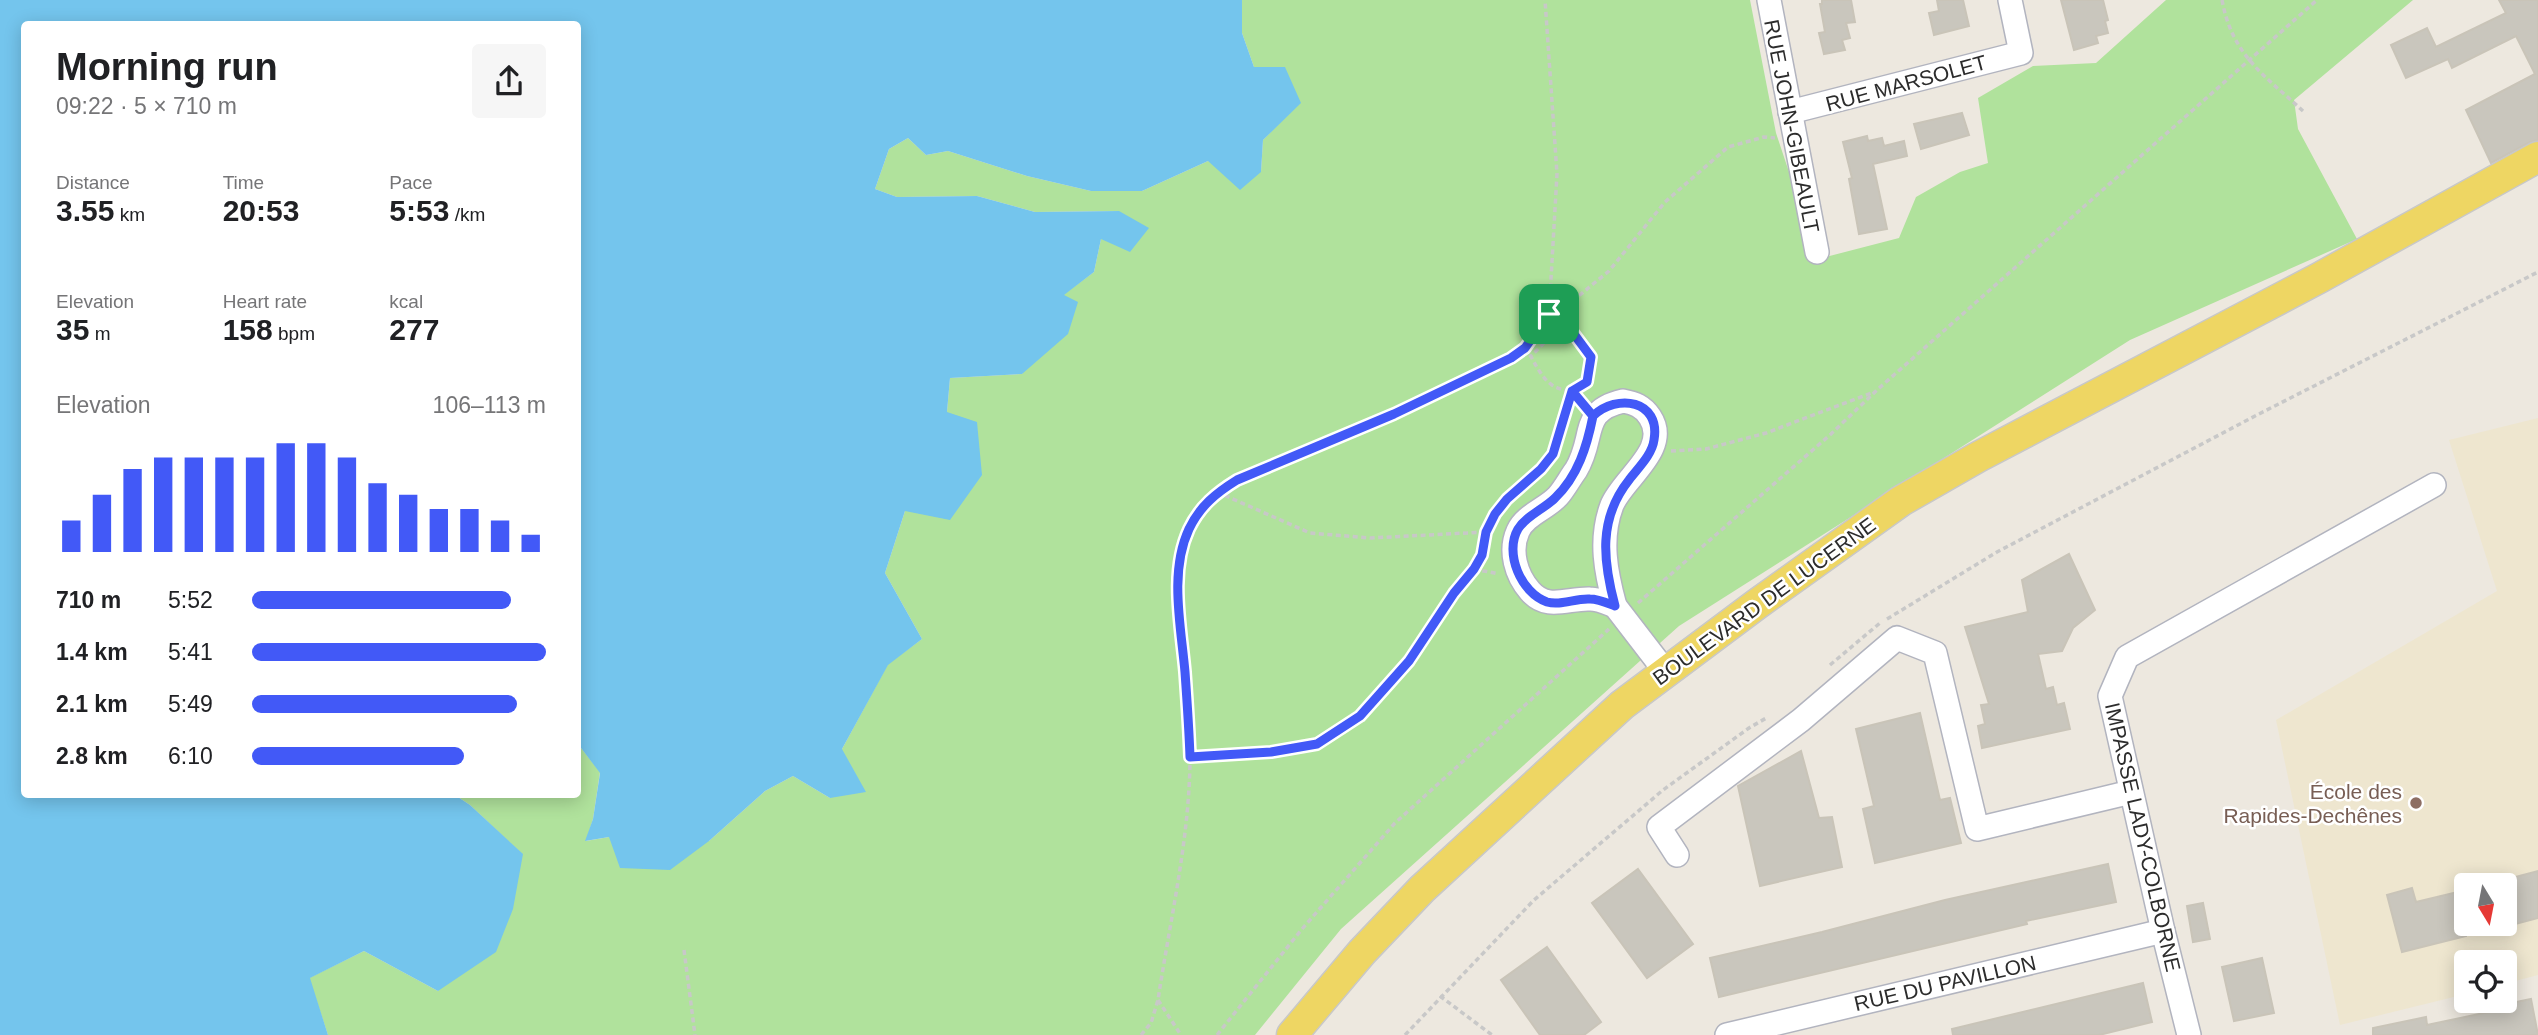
<!DOCTYPE html>
<html lang="en">
<head>
<meta charset="utf-8">
<style>
  :root { --surface:#fff; --page:#f6f6f6; --text:#202124; --muted:#757577; --accent:#4259f7 }
  body { margin:0; font-family:Arial,sans-serif; background:var(--page); color:var(--text); height:100vh; display:flex; flex-direction:column; font-size:26px; white-space:nowrap }
  * { box-sizing:border-box; margin:0 }
  p { font-size:23px; color:var(--muted) }
  .icon { flex:none; width:38px; height:38px; fill:none; stroke:currentColor; stroke-width:2; stroke-linecap:round; stroke-linejoin:round }
  .map { position:relative; flex:1; overflow:hidden }
  .panel { position:absolute; left:21px; top:21px; width:560px; height:777px; display:flex; flex-direction:column; background:var(--surface); border-radius:7px; box-shadow:0 4px 18px #0003 }
  .panel>* { flex:none }
  .needle { width:46px; rotate:170deg }
  .tools { position:absolute; left:2454px; top:873px; display:grid; gap:14px }
  .tools a { display:grid; place-items:center; width:63px; height:63px; border-radius:7px; background:var(--surface); box-shadow:0 4px 18px #0003; font-size:35px }
  .pin { position:absolute; display:grid; place-items:center; width:60px; height:60px; color:#fff; margin:-30px; border-radius:14px; box-shadow:0 4px 10px #0006 }
  .round { display:grid; place-items:center; flex:none; width:74px; height:74px; border-radius:7px; background:var(--page) }
  .headline { display:flex; align-items:center; justify-content:space-between; height:119px; padding:0 35px }
  h1 { font-size:38px; font-weight:600; line-height:52px }
  .metrics { display:grid; grid-template-columns:repeat(3,1fr); gap:10px; height:119px; padding:7px 35px }
  .metrics div { display:grid; align-content:center }
  .metrics b { font-size:30px; font-weight:600 }
  .metrics small { font-size:19px; font-weight:400 }
  .metrics p { font-size:19px }
  .chart { height:196px; padding:14px 35px }
  .chart p { display:flex; justify-content:space-between }
  .chart svg { width:100%; height:126px; margin-top:7px; stroke:var(--accent); stroke-width:6 }
  ul { padding:0 35px; list-style:none; font-size:23px }
  li { display:grid; grid-template-columns:112px 84px 1fr; align-items:center; height:52px }
  li i { height:18px; border-radius:9px; background:var(--accent) }
  .map>svg:first-child { display:block }
  .education { fill:#eee6cf; fill-rule:evenodd }
  .green { fill:#b0e29c }
  .water { fill:#74c5ed }
  .building { fill:#c9c6bd; stroke:#c9c4b8; stroke-width:2 }
  .lines { fill:none; stroke-linecap:round; stroke-linejoin:round }
  .minor-casing { stroke:#b2b4bf; stroke-width:26 }
  .major-casing { stroke:#c8c8c8; stroke-width:33 }
  .path { stroke:#c8c8c8; stroke-width:3.5; stroke-dasharray:5 3.5; stroke-linecap:butt }
  .minor { stroke:#fff; stroke-width:23 }
  .major { stroke:#eed663; stroke-width:30 }
  .route-casing { stroke:#fff; stroke-width:14 }
  .route { stroke:#4259f7; stroke-width:9 }
  .education-dot { fill:#8d6e63; stroke:#fff; stroke-width:2.5 }
  .labels { text-anchor:middle; dominant-baseline:central; stroke-width:5; stroke-linejoin:round; paint-order:stroke }
  .street-label { font-size:21px; fill:#2c2c2c; stroke:#fff }
  .education-label { font-size:21px; fill:#785e54; stroke:#fff; text-anchor:end }
</style>
</head>
<body>
<div class="map">
<svg width="2538" height="1035" viewBox="0 0 2538 1035">
  <rect width="100%" height="100%" fill="#ede8df"/>
  <path class="education" d="M2538 418V975L2504 984V962H2466V994L2340 1025 2276 720 2497 591 2449 440ZM2466 886H2504V924H2466Z"/>
  <path class="green" d="M1242 0H1750L1776 133 1818 259 1899 238 1916 197 1960 172 1988 163 1978 98 2033 66 2096 63 2166 0H2413L2294 100 2298 129 2357 239 2130 340 1679 626 1341 929 1255 1035H328L309 978 364 951 438 991 522 854 470 805 455 795 578 794V744L600 772 593 819 586 841 609 837 709 841 765 791 793 776 830 798 842 749 888 664 922 639 885 573 905 511 947 412 950 378 1022 374 1063 295 1094 272 1101 239 1119 211 1035 212 977 196 897 197 875 189 889 149 908 138 926 155 948 151 1027 176 1091 191H1142L1208 161 1261 172 1263 140 1300 102 1254 67 1242 33Z"/>
  <path class="water" d="M0 0H1242V33L1254 67H1285L1301 103 1263 140 1261 172 1240 190 1208 161 1142 191H1091L1027 176 948 151 926 155 908 138 889 149 875 189 897 197 977 196 1035 212 1119 211 1149 228 1130 252 1101 239 1094 272 1064 295 1078 302 1068 334 1022 374 950 378 947 412 977 422 982 475 950 520 905 511 885 573 922 639 888 665 842 749 866 792 830 798 793 776 765 791 709 841 670 870 620 868 609 837 585 841 593 819 600 773 578 744V24H24V794L455 795 470 805 523 854 513 909 496 952 438 991 364 951 310 978 328 1035H0Z"/>
  <g class="building">
    <path d="M1822 0H1851L1855 22 1846 23 1850 38 1842 40 1845 50 1824 54 1819 33 1825 32 1820 4H1822Z"/>
    <path d="M1937 0H1963L1969 26 1934 35 1929 13 1939 11Z"/>
    <path d="M2061 0H2103L2108 20 2105 21 2108 33 2096 36 2098 43 2074 50Z"/>
    <path d="M2499 0H2538V140L2530 142 2491 163 2466 110 2535 74 2516 36 2452 68 2448 59 2406 78 2391 45 2427 28 2436 47 2506 13Z"/>
    <path d="M1962 113 1969 135 1921 149 1914 124Z"/>
    <path d="M1867 136 1868 141 1882 138 1884 146 1904 141 1907 156 1873 164 1887 229 1859 234 1849 179 1852 178 1843 142Z"/>
    <path d="M2069 554 2095 610 2073 628 2062 651 2038 654 2046 689 2053 687 2057 705 2064 703 2070 729 1982 748 1978 726 1985 724 1981 705 1989 704 1965 627 2028 612 2022 580Z"/>
    <path d="M1920 713 1940 800 1950 798 1961 843 1875 863 1863 809 1874 806 1856 729Z"/>
    <path d="M1801 751 1819 818 1832 817 1842 867 1760 886 1738 786Z"/>
    <path d="M2108 864 2116 902 2026 921 2027 924 1719 997 1710 958 1822 932 1945 900Z"/>
    <path d="M1638 869 1693 944 1647 978 1592 903Z"/>
    <path d="M2538 871V918L2504 927V880Z"/>
    <path d="M2412 888 2416 902 2466 890V936L2402 952 2387 895Z"/>
    <path d="M2203 903 2210 939 2193 942 2187 906Z"/>
    <path d="M1547 947 1601 1022 1584 1035H1540L1501 980Z"/>
    <path d="M2262 958 2274 1013 2234 1021 2222 967Z"/>
    <path d="M2143 983 2152 1022 2099 1035H1953L1952 1029Z"/>
    <path d="M2531 999 2538 1035H2373V1028L2426 1017 2427 1025 2498 1010 2497 1006Z"/>
  </g>
  <g class="lines">
    <g class="minor-casing">
      <g id="minor">
        <path d="M1769 0 1817 252"/>
        <path d="M1790 112 2021 53 2010 0"/>
        <path d="M1623 401C1634 403 1643 406 1650 417 1671 449 1623 478 1612 505 1599 539 1606 573 1615 606 1607 603 1599 599 1590 599 1568 598 1547 611 1530 591 1516 575 1509 551 1518 531 1525 515 1546 509 1558 496 1565 488 1570 478 1576 470 1596 437 1579 411 1623 401Z"/>
        <path d="M1615 606 1665 671"/>
        <path d="M1677 855 1659 827 1801 720 1897 638 1935 653 1977 829 2131 792"/>
        <path d="M1727 1035 2163 931"/>
        <path d="M2189 1035 2163 931 2110 696 2127 657 2434 485"/>
      </g>
    </g>
    <g class="major-casing">
      <path id="major" d="M1292 1035 1362 952 1422 889 1622 705 1757 604 1901 501 1978 457 2319 278 2538 157"/>
    </g>
    <g class="path">
      <path d="M2222 0C2232 55 2264 75 2303 111"/>
      <path d="M1549 314 1562 318 1570 303 1609 271 1665 202 1728 147 1764 137 1775 138"/>
      <path d="M1525 348C1534 359 1539 376 1552 385 1565 393 1569 387 1581 402"/>
      <path d="M1671 451 1706 449 1766 433 1874 392"/>
      <path d="M1217 492 1310 533 1370 538 1486 532"/>
      <path d="M1474 569 1499 574"/>
      <path d="M1638 603 1831 434 1877 390 2317 0"/>
      <path d="M1887 619 1997 552 2255 416 2538 272"/>
      <path d="M1830 665 1880 623"/>
      <path d="M1190 757 1271 752 1317 744 1360 716 1409 661 1454 593 1474 569 1482 555 1486 532 1495 514 1507 499 1541 469 1553 454 1572 391 1587 382 1591 357 1562 318 1551 336 1531 356"/>
      <path d="M684 950 695 1035"/>
      <path d="M1440 996 1492 1035"/>
      <path d="M1158 1000 1181 1035"/>
      <path d="M1141 1035 1151 1023 1158 1000C1170 920 1190 837 1190 756 1190 717 1185 678 1182 639 1179 611 1174 582 1181 554 1191 517 1205 500 1237 480 1306 451 1375 423 1443 391 1470 379 1502 368 1524 348 1534 339 1542 326 1549 314L1557 174 1545 0"/>
      <path d="M1217 1035 1302 929 1395 823 1609 629"/>
      <path d="M1405 1035 1534 900 1663 790 1749 728 1768 717"/>
    </g>
    <use href="#minor" class="minor"/>
    <use href="#major" class="major"/>
  </g>
  <g class="lines">
    <g class="route-casing">
      <path id="route" d="M1549 314 1525 348 1511 358 1394 414 1237 480C1216 493 1200 506 1189 529 1169 572 1181 626 1185 672 1187 700 1189 728 1190 757L1271 752 1317 744 1360 716 1409 661 1454 593 1474 569 1482 555 1486 532 1495 514 1507 499 1541 469 1553 454 1572 391 1593 416C1617 393 1661 400 1654 440 1652 455 1638 468 1629 480 1598 519 1603 561 1615 606 1607 603 1598 599 1590 599 1575 598 1561 606 1547 602 1521 593 1504 553 1518 529 1526 516 1544 509 1555 498 1578 476 1587 446 1593 416L1572 391 1587 382 1591 357 1562 318 1549 314"/>
    </g>
    <use href="#route" class="route"/>
  </g>
  <circle class="education-dot" cx="2416" cy="803" r="7"/>
  <g class="labels">
    <g class="street-label">
      <text transform="translate(1906 83) rotate(-15)">RUE MARSOLET</text>
      <text transform="translate(1792 126) rotate(79)">RUE JOHN-GIBEAULT</text>
      <text transform="translate(1764 601) rotate(-36)">BOULEVARD DE LUCERNE</text>
      <text transform="translate(2143 837) rotate(77)">IMPASSE LADY-COLBORNE</text>
      <text transform="translate(1945 983) rotate(-13)">RUE DU PAVILLON</text>
    </g>
    <g class="education-label">
      <text x="2402" y="791">École des<tspan x="2402" dy="24">Rapides-Dechênes</tspan></text>
    </g>
  </g>
</svg>
<div class="tools">
<a><svg class="needle" viewBox="-14 -14 28 28"><path d="M0-13l5 13h-10z" fill="#e53935"/><path d="M0 13l5-13h-10z" fill="#757577"/></svg></a>
<a><svg class="icon" aria-label="locate" viewBox="0 0 24 24"><circle cx="12" cy="12" r="6"/><path d="M12 2v4M12 18v4M2 12h4M18 12h4"/></svg></a>
</div>
<div class="pin" style="left:1549px;top:314px;background:#1e9e55"><svg class="icon" aria-label="arrive" viewBox="0 0 24 24"><path d="M6 21V4h12l-3 4 3 4H6"/></svg></div>
<section class="panel">
<div class="headline"><div><h1>Morning run</h1><p>09:22 · 5 × 710 m</p></div><a class="round"><svg class="icon" aria-label="share" viewBox="0 0 24 24"><path d="M12 15V3M7 8l5-5 5 5M5 13v7h14v-7"/></svg></a></div>
<div class="metrics">
<div><p>Distance</p><b>3.55<small> km</small></b></div>
<div><p>Time</p><b>20:53</b></div>
<div><p>Pace</p><b>5:53<small> /km</small></b></div>
</div>
<div class="metrics">
<div><p>Elevation</p><b>35<small> m</small></b></div>
<div><p>Heart rate</p><b>158<small> bpm</small></b></div>
<div><p>kcal</p><b>277</b></div>
</div>
<div class="chart"><p><span>Elevation</span>106–113 m</p>
<svg viewBox="0 0 160 44" preserveAspectRatio="none"><path d="M5 44V33M15 44V24M25 44V15M35 44V11M45 44V11M55 44V11M65 44V11M75 44V6M85 44V6M95 44V11M105 44V20M115 44V24M125 44V29M135 44V29M145 44V33M155 44V38"/></svg>
</div>
<ul>
<li><b>710 m</b>5:52<i style="width:88%"></i></li>
<li><b>1.4 km</b>5:41<i style="width:100%"></i></li>
<li><b>2.1 km</b>5:49<i style="width:90%"></i></li>
<li><b>2.8 km</b>6:10<i style="width:72%"></i></li>
</ul>
</section>
</div>
</body>
</html>
